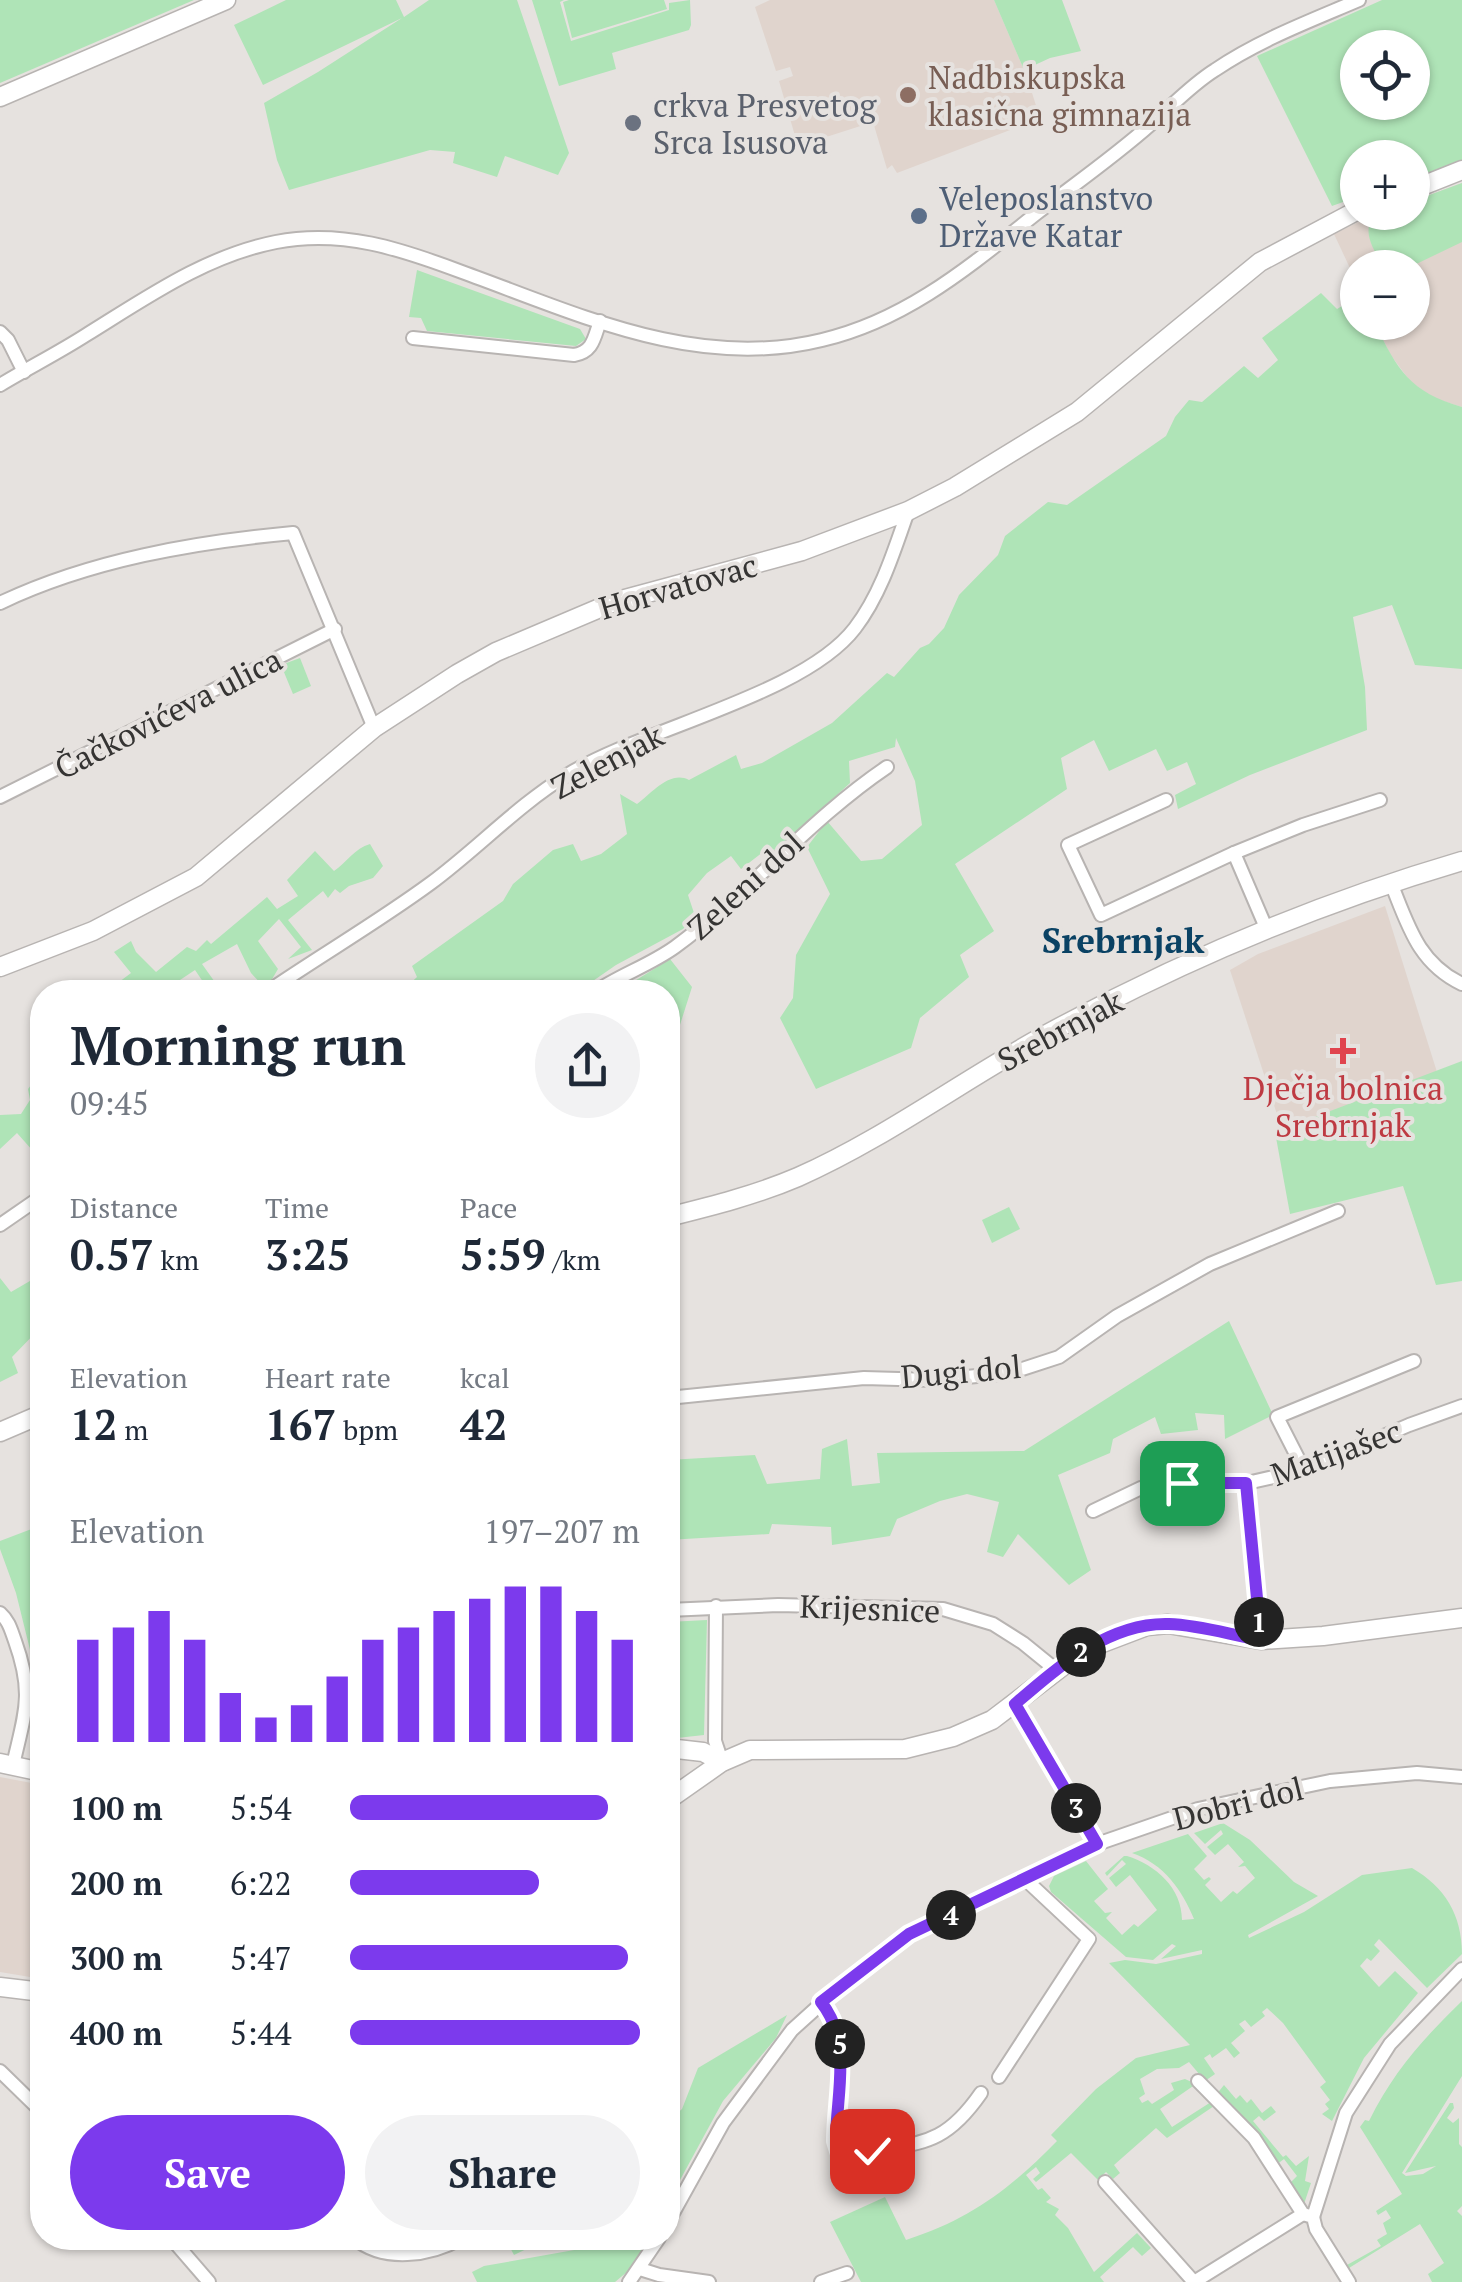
<!DOCTYPE html>
<html lang="en">
<head>
<meta charset="utf-8">
<style>
  :root { --surface:#fff; --page:#f2f2f3; --text:#1f2937; --muted:#747a83; --accent:#7c3aed }
  body { margin:0; font-family:"PT Serif",serif; background:var(--page); color:var(--text); height:100vh; display:flex; flex-direction:column; font-size:38px; white-space:nowrap }
  * { box-sizing:border-box; margin:0 }
  p { font-size:32px; color:var(--muted) }
  .icon { flex:none; width:55px; height:55px; fill:none; stroke:currentColor; stroke-width:2; stroke-linecap:round; stroke-linejoin:round }
  .map { position:relative; flex:1; overflow:hidden }
  .side { position:absolute; left:30px; top:980px; width:650px; height:1270px; display:flex; flex-direction:column; background:var(--surface); border-radius:40px; box-shadow:0 2px 8px #0004 }
  .side>* { flex:none }
  .fabs { position:absolute; left:1340px; top:30px; display:grid; gap:20px }
  .fabs a { display:grid; place-items:center; width:90px; height:90px; border-radius:50%; background:var(--surface); box-shadow:0 2px 8px #0004; font-size:50px }
  .pin { position:absolute; display:grid; place-items:center; width:85px; height:85px; color:#fff; margin:-42px; border-radius:20px; box-shadow:0 5px 15px #0006 }
  .km { position:absolute; width:50px; height:50px; margin:-25px; border-radius:50%; background:#222; color:#fff; font-size:28px; line-height:50px; text-align:center }
  .round { display:grid; place-items:center; flex:none; width:105px; height:105px; border-radius:52px; background:var(--page) }
  .headline { display:flex; align-items:center; justify-content:space-between; height:170px; padding:0 40px }
  h1 { font-size:55px; font-weight:700; line-height:75px }
  .figures { display:grid; grid-template-columns:repeat(3,1fr); gap:15px; height:170px; padding:10px 40px }
  .figures div { display:grid; align-content:center }
  .figures b { font-size:42px; font-weight:700 }
  .figures small { font-size:28px; font-weight:400 }
  .figures p { font-size:28px }
  .chart { height:280px; padding:20px 40px }
  .chart p { display:flex; justify-content:space-between }
  .chart svg { width:100%; height:180px; margin-top:10px; stroke:var(--accent); stroke-width:6 }
  .primary-button { display:flex; gap:20px; margin-top:auto; padding:20px 40px }
  .primary-button a { flex:1; height:115px; border-radius:60px; background:var(--accent); color:#fff; font-size:40px; font-weight:700; line-height:115px; text-align:center }
  .primary-button a+a { background:var(--page); color:var(--text) }
  ul { padding:0 40px; list-style:none; font-size:32px }
  li { display:grid; grid-template-columns:160px 120px 1fr; align-items:center; height:75px }
  li i { height:25px; border-radius:12px; background:var(--accent) }
  .map>svg:first-child { display:block }
  .built { fill:#e0d4cd }
  .green { fill:#afe4b7; fill-rule:evenodd }
  .lines { fill:none; stroke-linecap:round; stroke-linejoin:round }
  .street-casing { stroke:#b8b4b2; stroke-width:16 }
  .secondary-casing { stroke:#b8b4b2; stroke-width:21 }
  .street { stroke:#fff; stroke-width:12 }
  .secondary { stroke:#fff; stroke-width:18 }
  .route-casing { stroke:#fff; stroke-width:20 }
  .route { stroke:#7c3aed; stroke-width:12 }
  .education-dot { fill:#8d6e63; stroke:#e6e2df; stroke-width:4 }
  .worship-dot { fill:#6b7280; stroke:#e6e2df; stroke-width:4 }
  .service-dot { fill:#5c6f8a; stroke:#e6e2df; stroke-width:4 }
  .health-dot { fill:#e0444e; stroke:#e6e2df; stroke-width:4 }
  .labels { text-anchor:middle; dominant-baseline:central; stroke-width:8; stroke-linejoin:round; paint-order:stroke }
  .education-label { font-size:32px; fill:#785e54; stroke:#e6e2df; text-anchor:start }
  .worship-label { font-size:32px; fill:#5b616d; stroke:#e6e2df; text-anchor:start }
  .service-label { font-size:32px; fill:#4e5e75; stroke:#e6e2df; text-anchor:start }
  .street-label { font-size:32px; fill:#353433; stroke:#e6e2df }
  .health-label { font-size:32px; fill:#be3a42; stroke:#e6e2df }
  .neighbourhood-label { font-size:35px; font-weight:bold; fill:#0a4264; stroke:#e6e2df }
</style>
</head>
<body>
<div class="map">
<svg width="1462" height="2282" viewBox="0 0 1462 2282">
  <rect width="100%" height="100%" fill="#e6e2df"/>
  <g class="built">
    <path d="M770 0H994L1027 77 1039 115 1034 121 897 173 892 165 887 169 873 122 798 146 779 81 793 76 790 67 776 71 755 7Z"/>
    <path d="M1462 183V407L1433 398 1410 381 1390 354 1375 323 1412 322V268H1358L1357 283 1334 234 1377 213 1412 212 1413 201Z"/>
    <path d="M1385 906 1456 1133 1303 1194 1230 970 1258 954Z"/>
    <path d="M0 1777 42 1785V1979L0 1972Z"/>
  </g>
  <g class="green">
    <path d="M0 0H194L0 83Z"/>
    <path d="M286 0H396L404 17 429 0H517L569 153 558 175 505 156 497 177 453 163 455 152 430 150 289 190 277 160 264 103 318 72 402 18 263 85 234 25Z"/>
    <path d="M532 0H564L560 2 571 41 669 10V3L690 0 691 25 689 30 612 53 616 69 559 86Z"/>
    <path d="M569 0H664L667 9 572 38 563 2Z"/>
    <path d="M994 0H1062L1081 51 1050 58 1024 70Z"/>
    <path d="M1382 0H1462V161L1413 181 1412 158H1358L1357 197 1332 206 1257 56ZM1358 48H1412V102H1358Z"/>
    <path d="M1462 183V242L1410 267H1383C1374 249 1361 233 1374 214L1412 212 1413 201Z"/>
    <path d="M417 270 580 329 586 339 576 346 427 331 421 318 409 317Z"/>
    <path d="M1321 293 1337 309 1357 297 1358 322 1375 323C1397 370 1410 392 1462 407V669L1415 665 1392 605 1353 617 1365 687 1367 730 1250 775 1178 809 1175 795 1196 784 1187 762 1167 771 1156 749 1109 771 1094 740 1061 758 1067 789 955 864 994 931 960 955 969 977 920 1018 911 1048 816 1089 780 1018 793 998 796 955 830 894 807 847 827 821 861 861 882 859 922 825 915 781 896 738 895 747 849 761 850 783 777 850 767 849 741 869 731 856 707 873 688 895 695 916 683 929 616 965 577 992H384L394 985 403 990 417 977 412 966 503 901 513 884 553 850 573 844 581 861 601 854 627 834 620 794 637 804C652 793 670 770 689 780L736 755 741 769 762 763 832 723 887 673 894 677 920 648 929 644 944 628 959 595 998 555 1005 536 1048 502 1067 505 1166 436 1175 417 1189 400 1202 402 1244 366 1258 378 1278 360 1262 338Z"/>
    <path d="M300 658 311 686 293 694 281 665Z"/>
    <path d="M370 844 383 866 373 878 349 886 340 893 335 889 328 898 323 891 288 920 312 950 288 959 301 947 279 919 258 941 278 969 268 986H263L251 973 237 944 202 964 222 992H210L195 970 162 992H98L99 987 107 991 131 973 114 952 131 941 136 952 156 972 187 947 196 951 207 940 211 944 267 897 277 909 298 896 287 880 315 851 334 871C346 863 355 848 370 844Z"/>
    <path d="M670 959 692 987 672 1050 668 1053V992H617Z"/>
    <path d="M1462 1061V1281L1436 1285 1403 1186 1290 1214 1275 1132Z"/>
    <path d="M42 1071V1120L31 1134 42 1151 41 1160 17 1133 0 1149V1115L21 1114 30 1100 28 1089Z"/>
    <path d="M1009 1207 1020 1229 992 1243 982 1220Z"/>
    <path d="M42 1274V1326L12 1357 18 1373 0 1382V1278L11 1292Z"/>
    <path d="M1229 1321 1273 1415 1225 1439 1224 1415 1195 1413 1198 1430 1161 1434 1155 1417 1113 1439 1110 1453 1058 1475 1091 1570 1069 1585 1018 1534 1003 1557 987 1552 999 1502 967 1494 940 1501 897 1519 890 1536 832 1545 831 1527 772 1524 769 1534 668 1540V1460L755 1455 767 1484 820 1479 822 1449 847 1439 852 1486 880 1483 877 1453 1024 1451Z"/>
    <path d="M42 1525V1671L35 1670 16 1593 0 1549V1541Z"/>
    <path d="M707 1620 704 1735 668 1739V1622Z"/>
    <path d="M1223 1823 1250 1840 1294 1882 1318 1896 1248 1935 1249 1938 1304 1912 1362 1875 1412 1868C1445 1887 1462 1915 1462 1954L1427 1988 1379 1939 1374 1945 1380 1951 1371 1961 1367 1958 1360 1966 1379 1987 1395 1971 1418 1993 1364 2058 1332 2121 1322 2114 1329 2109 1325 2104 1330 2100 1320 2087 1326 2082 1283 2023 1267 2008 1262 2012 1265 2016 1251 2027 1245 2020 1239 2024 1245 2031 1231 2043 1240 2053 1234 2058 1226 2048 1212 2058 1210 2054 1204 2058 1215 2074 1205 2081 1189 2062 1179 2068 1157 2069 1140 2079 1145 2094 1139 2098 1142 2103 1148 2100 1152 2104 1174 2090 1171 2083 1185 2079 1196 2084 1160 2109 1172 2127 1211 2102 1214 2106 1167 2138 1156 2128 1114 2165 1120 2173 1113 2179 1106 2172 1098 2180 1071 2153 1036 2182 1033 2179 1040 2173 1036 2167 1026 2175 1038 2190 1042 2188 1051 2198 1046 2202 1059 2209 1055 2215 1068 2228 1094 2272 1137 2233 1151 2248 1142 2256 1133 2247 1100 2277 1104 2282H861L830 2222 885 2197 906 2240C971 2219 1010 2189 1057 2141L1051 2135 1096 2089 1136 2058 1190 2045 1109 1963 1125 1960 1156 1964 1202 1954V1950L1161 1959 1176 1946 1172 1944 1153 1960 1126 1957 1051 1892 1049 1886 1054 1876 1086 1861 1108 1889 1094 1901 1105 1913 1112 1912 1106 1918 1122 1935 1134 1924 1138 1927 1157 1910 1130 1875 1116 1887 1109 1878 1126 1864 1122 1860 1107 1876 1105 1873 1124 1856H1127C1156 1865 1182 1888 1182 1920L1194 1919C1182 1890 1164 1864 1132 1853L1188 1834 1207 1856 1194 1869 1204 1880 1209 1877 1211 1879 1205 1885 1221 1902 1233 1891 1237 1894 1255 1878 1245 1866 1238 1867 1244 1862 1228 1844 1215 1855 1207 1847 1223 1834 1221 1830 1205 1844 1194 1833Z"/>
    <path d="M1462 2001V2076L1402 2173 1406 2176 1423 2174 1436 2166 1405 2173 1450 2103H1453L1454 2108 1447 2118 1453 2123 1459 2118V2144L1462 2147V2206L1457 2211 1462 2216V2282H1432L1428 2274 1444 2263 1420 2224 1349 2268 1347 2265 1381 2246 1377 2240 1387 2234 1383 2223 1391 2218 1386 2210 1378 2215 1376 2211 1402 2194 1360 2127 1365 2120 1369 2121C1394 2071 1422 2040 1462 2001Z"/>
    <path d="M787 2015 776 2038 723 2101 668 2202V2121L682 2109 698 2068Z"/>
    <path d="M1224 2085 1236 2099 1240 2095 1247 2103 1251 2099 1262 2113 1271 2106 1276 2112 1264 2121 1259 2116 1253 2121 1283 2157 1286 2155 1296 2166 1309 2156 1305 2181 1311 2183 1304 2204 1290 2183 1297 2176 1284 2159 1276 2165 1250 2124 1242 2122 1216 2095Z"/>
    <path d="M505 2238H542L543 2241 514 2255Z"/>
    <path d="M594 2238H648L640 2261 615 2282H477L472 2272 484 2266 591 2247Z"/>
  </g>
  <g class="lines">
    <g class="street-casing">
      <g id="street">
        <path d="M0 332 8 340 24 372"/>
        <path d="M413 338 574 355C593 352 594 338 600 321"/>
        <path d="M0 385C28 368 58 353 86 335 146 298 205 256 276 242 342 229 401 249 462 272 578 314 696 371 822 340 907 320 970 266 1037 213 1075 184 1115 156 1151 124 1172 106 1191 85 1215 70 1259 40 1310 21 1359 0"/>
        <path d="M0 603C90 560 195 542 293 533L374 728"/>
        <path d="M0 797 335 629"/>
        <path d="M1166 800 1068 845 1101 915 1234 853 1267 930"/>
        <path d="M1234 853 1303 825 1380 800"/>
        <path d="M1391 883C1408 925 1418 963 1462 984"/>
        <path d="M267 992C321 955 378 922 431 883 477 849 518 805 567 775 644 728 804 695 855 628 881 594 894 551 908 511"/>
        <path d="M595 992C620 975 650 965 675 947 750 892 810 819 887 767"/>
        <path d="M0 1225 42 1196"/>
        <path d="M668 1398 864 1378 933 1380 1010 1373 1059 1357 1117 1316 1210 1264 1338 1211"/>
        <path d="M1304 1470 1277 1417 1414 1361"/>
        <path d="M1247 1483 1261 1640"/>
        <path d="M1093 1511 1141 1488 1181 1483H1247L1304 1470 1409 1425 1462 1406"/>
        <path d="M716 1606 715 1741 722 1762"/>
        <path d="M668 1610 778 1605 943 1609 993 1624 1023 1643 1055 1669"/>
        <path d="M0 1613C9 1621 11 1630 15 1641 34 1694 25 1712 13 1765"/>
        <path d="M1015 1703 1097 1844"/>
        <path d="M821 2002C853 2041 836 2094 836 2141L840 2154 849 2157C912 2139 938 2155 981 2093"/>
        <path d="M0 2071 42 2112"/>
        <path d="M999 2077 1089 1939 1026 1880"/>
        <path d="M1198 2081 1254 2138 1303 2214 1313 2217 1316 2229 1349 2282"/>
        <path d="M1105 2182 1194 2282"/>
        <path d="M1313 2217 1346 2113 1390 2044 1462 1969"/>
        <path d="M668 2222 723 2123 792 2030 843 1984 909 1934 1097 1844 1198 1809 1330 1781 1417 1773 1462 1777"/>
        <path d="M171 2238 209 2282"/>
        <path d="M354 2238C384 2263 430 2256 462 2238"/>
        <path d="M640 2269 659 2275 709 2282"/>
        <path d="M629 2282 659 2238"/>
        <path d="M821 2282 847 2273"/>
        <path d="M1194 2282 1303 2214"/>
      </g>
    </g>
    <g class="secondary-casing">
      <g id="secondary">
        <path d="M0 97 226 0"/>
        <path d="M1412 190 1462 170"/>
        <path d="M0 967 93 931 196 877 374 728 457 674 496 652 614 602 802 551 908 511 955 487 1077 412 1260 262 1358 210"/>
        <path d="M668 1217C712 1206 756 1195 798 1177 886 1138 964 1079 1049 1033 1179 962 1319 903 1462 861"/>
        <path d="M0 1432 42 1414"/>
        <path d="M668 1748 703 1752 722 1762"/>
        <path d="M0 1763 42 1772"/>
        <path d="M668 1800 722 1762 750 1750 905 1749 953 1737 992 1720 1084 1650 1147 1626 1168 1624 1261 1640 1323 1636 1462 1618"/>
        <path d="M0 1987 42 1992"/>
      </g>
    </g>
    <use href="#street" class="street"/>
    <use href="#secondary" class="secondary"/>
  </g>
  <g class="lines">
    <g class="route-casing">
      <path id="route" d="M872 2151 849 2157 840 2154 836 2141C836 2094 853 2042 821 2002L909 1934 1097 1844 1015 1704C1058 1667 1109 1622 1169 1624 1200 1625 1231 1635 1261 1640L1246 1483H1182"/>
    </g>
    <use href="#route" class="route"/>
  </g>
  <circle class="education-dot" cx="908" cy="95" r="10"/>
  <circle class="worship-dot" cx="633" cy="123" r="10"/>
  <circle class="service-dot" cx="919" cy="216" r="10"/>
  <path class="health-dot" d="M1338 1036h10v10h10v10h-10v10h-10v-10h-10v-10h10z"/>
  <g class="labels">
    <g class="education-label">
      <text x="928" y="77">Nadbiskupska<tspan x="928" dy="37">klasična gimnazija</tspan></text>
    </g>
    <g class="worship-label">
      <text x="653" y="105">crkva Presvetog<tspan x="653" dy="37">Srca Isusova</tspan></text>
    </g>
    <g class="service-label">
      <text x="939" y="198">Veleposlanstvo<tspan x="939" dy="37">Države Katar</tspan></text>
    </g>
    <g class="street-label">
      <text transform="translate(678 586) rotate(-16)">Horvatovac</text>
      <text transform="translate(168 713) rotate(-27)">Čačkovićeva ulica</text>
      <text transform="translate(607 761) rotate(-28)">Zelenjak</text>
      <text transform="translate(745 885) rotate(-42)">Zeleni dol</text>
      <text transform="translate(1060 1030) rotate(-28)">Srebrnjak</text>
      <text transform="translate(961 1371) rotate(-5)">Dugi dol</text>
      <text transform="translate(1336 1452) rotate(-20)">Matijašec</text>
      <text transform="translate(870 1608) rotate(2)">Krijesnice</text>
      <text transform="translate(1238 1803) rotate(-14)">Dobri dol</text>
    </g>
    <g class="health-label">
      <text x="1343" y="1088">Dječja bolnica<tspan x="1343" dy="37">Srebrnjak</tspan></text>
    </g>
    <g class="neighbourhood-label">
      <text x="1123" y="940">Srebrnjak</text>
    </g>
  </g>
</svg>
<div class="fabs">
<a><svg class="icon" aria-label="locate" viewBox="0 0 24 24"><circle cx="12" cy="12" r="6"/><path d="M12 2v4M12 18v4M2 12h4M18 12h4"/></svg></a>
<a>+</a>
<a>−</a>
</div>
<div class="pin" style="left:1182px;top:1483px;background:#1e9e55"><svg class="icon" aria-label="arrive" viewBox="0 0 24 24"><path d="M6 21V4h12l-3 4 3 4H6"/></svg></div>
<div class="pin" style="left:872px;top:2151px;background:#d93025"><svg class="icon" aria-label="check" viewBox="0 0 24 24"><path d="M5 12l5 5 9-10"/></svg></div>
<b class="km" style="left:1259px;top:1622px">1</b>
<b class="km" style="left:1081px;top:1652px">2</b>
<b class="km" style="left:1076px;top:1808px">3</b>
<b class="km" style="left:951px;top:1915px">4</b>
<b class="km" style="left:840px;top:2044px">5</b>
<section class="side">
<div class="headline"><div><h1>Morning run</h1><p>09:45</p></div><a class="round"><svg class="icon" aria-label="share" viewBox="0 0 24 24"><path d="M12 15V3M7 8l5-5 5 5M5 13v7h14v-7"/></svg></a></div>
<div class="figures">
<div><p>Distance</p><b>0.57<small> km</small></b></div>
<div><p>Time</p><b>3:25</b></div>
<div><p>Pace</p><b>5:59<small> /km</small></b></div>
</div>
<div class="figures">
<div><p>Elevation</p><b>12<small> m</small></b></div>
<div><p>Heart rate</p><b>167<small> bpm</small></b></div>
<div><p>kcal</p><b>42</b></div>
</div>
<div class="chart"><p><span>Elevation</span>197–207 m</p>
<svg viewBox="0 0 160 44" preserveAspectRatio="none"><path d="M5 44V19M15 44V16M25 44V12M35 44V19M45 44V32M55 44V38M65 44V35M75 44V28M85 44V19M95 44V16M105 44V12M115 44V9M125 44V6M135 44V6M145 44V12M155 44V19"/></svg>
</div>
<ul>
<li><b>100 m</b>5:54<i style="width:89%"></i></li>
<li><b>200 m</b>6:22<i style="width:65%"></i></li>
<li><b>300 m</b>5:47<i style="width:96%"></i></li>
<li><b>400 m</b>5:44<i style="width:100%"></i></li>
</ul>
<div class="primary-button"><a>Save</a><a>Share</a></div>
</section>
</div>
</body>
</html>
